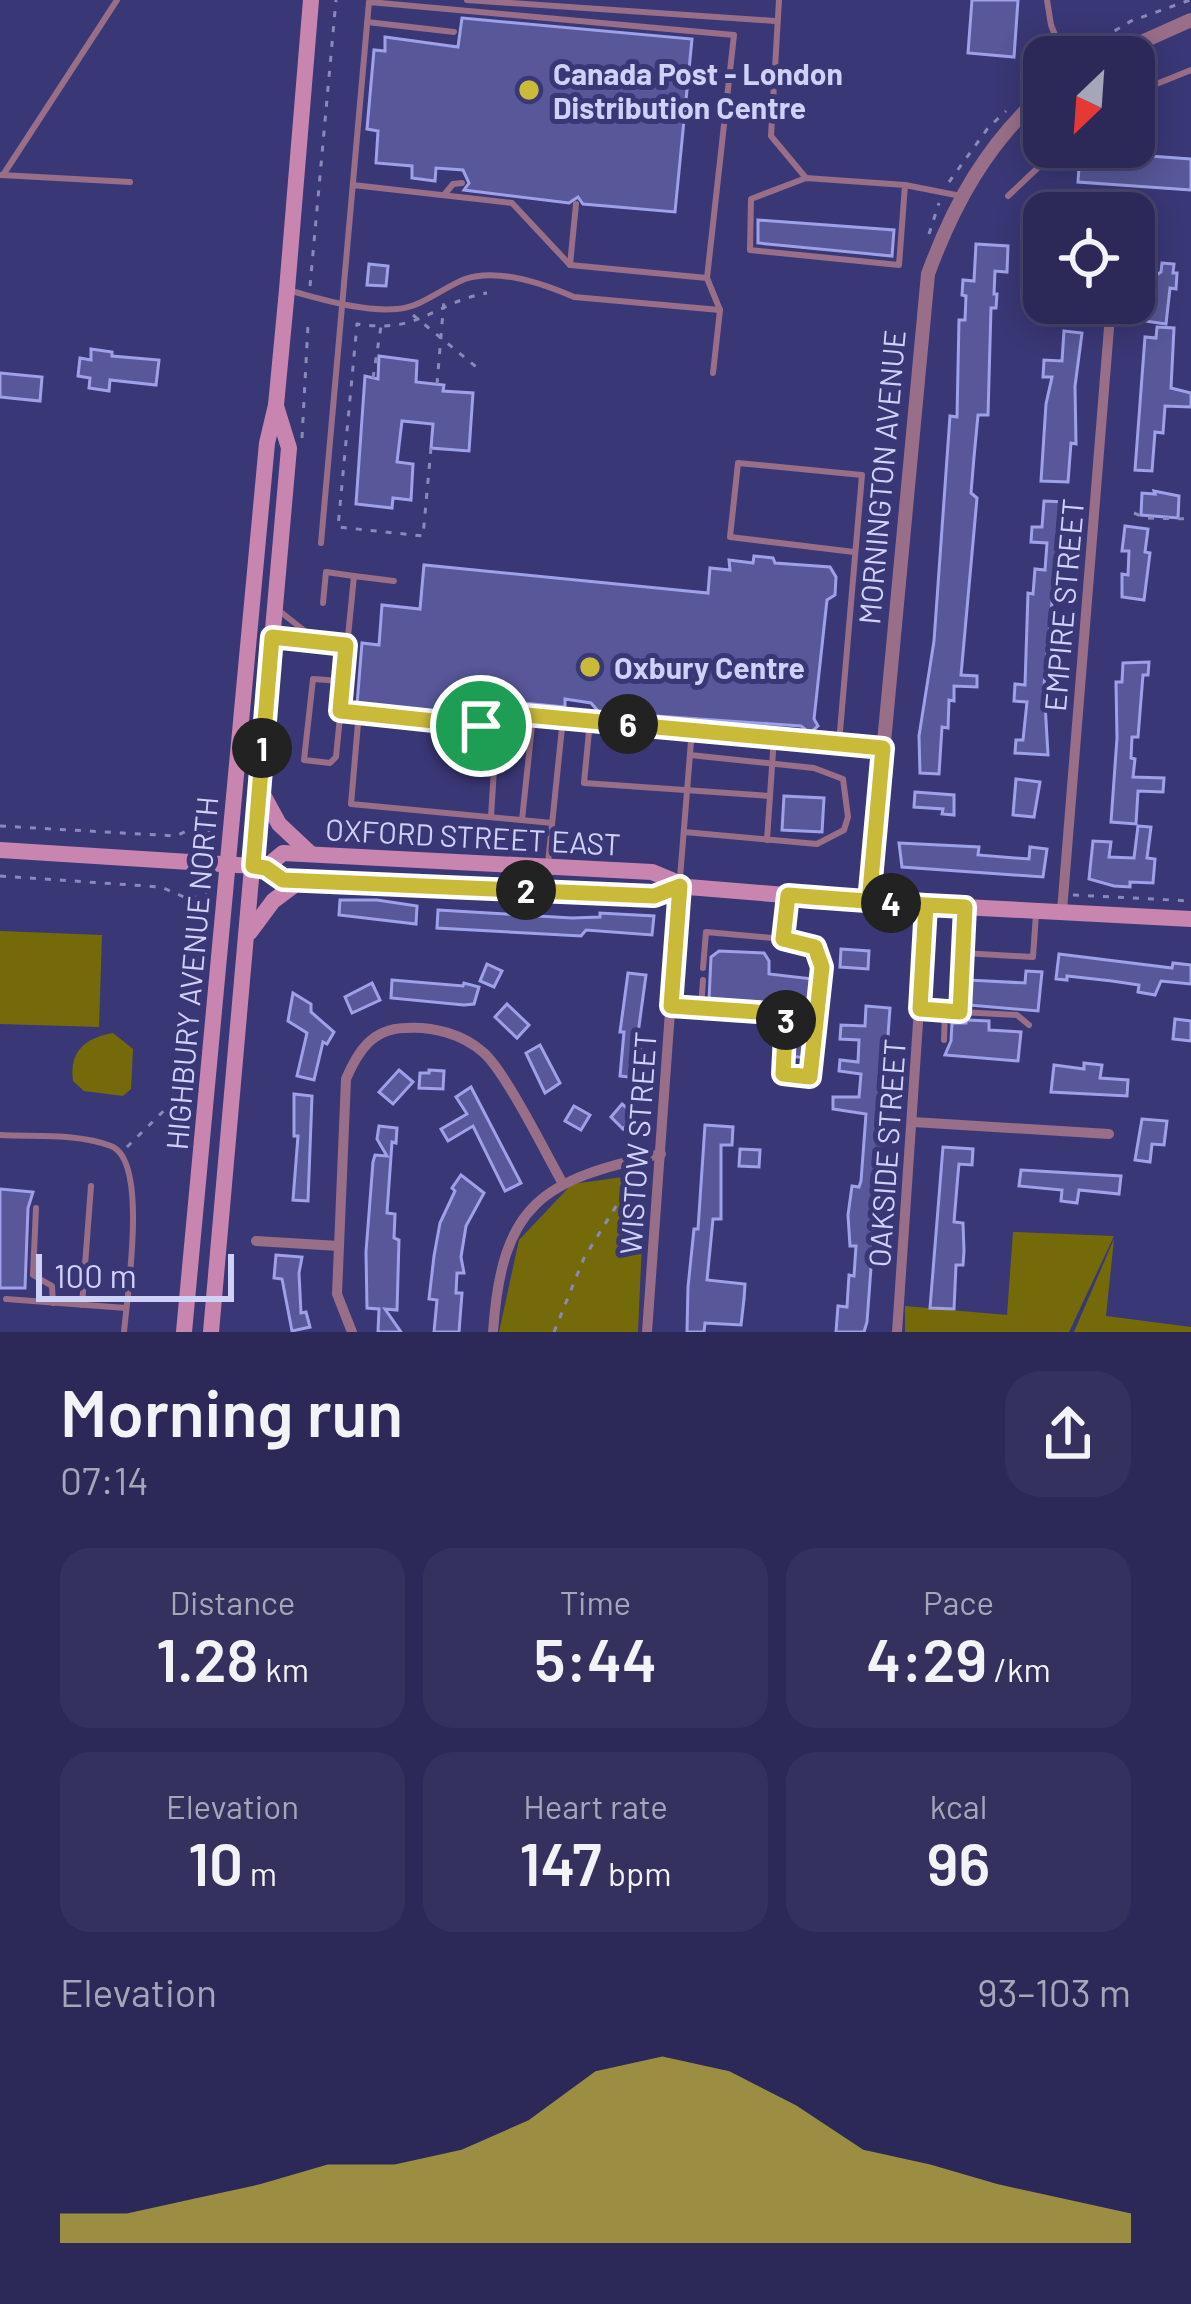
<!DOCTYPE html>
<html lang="en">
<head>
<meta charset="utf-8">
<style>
  :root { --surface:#2c2958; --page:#34315e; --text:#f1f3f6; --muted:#a6a6ba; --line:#48456e; --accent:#caba3a }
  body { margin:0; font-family:Barlow,sans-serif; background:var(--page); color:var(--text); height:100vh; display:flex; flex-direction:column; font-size:45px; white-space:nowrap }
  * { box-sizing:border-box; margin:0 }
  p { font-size:39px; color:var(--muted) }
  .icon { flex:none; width:66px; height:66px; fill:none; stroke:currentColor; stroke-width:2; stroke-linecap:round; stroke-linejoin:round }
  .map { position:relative; height:1332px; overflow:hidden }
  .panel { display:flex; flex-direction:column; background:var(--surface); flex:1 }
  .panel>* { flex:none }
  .needle { width:78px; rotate:205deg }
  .controls { position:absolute; left:1023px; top:36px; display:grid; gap:24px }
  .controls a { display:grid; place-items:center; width:132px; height:132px; border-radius:24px; background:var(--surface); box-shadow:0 6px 30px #0003,0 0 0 3px var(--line); font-size:60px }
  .scale { position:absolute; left:36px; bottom:30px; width:198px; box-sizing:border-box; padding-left:12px; border:6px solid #cfd2f7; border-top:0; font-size:33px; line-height:42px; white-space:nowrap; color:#cfd2f7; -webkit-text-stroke:9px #3a3776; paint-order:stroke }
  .pin { position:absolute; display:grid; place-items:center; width:102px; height:102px; color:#fff; margin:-51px; border:6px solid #fff; border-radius:50%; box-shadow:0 3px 12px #0007 }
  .km { position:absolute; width:60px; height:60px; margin:-30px; border-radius:50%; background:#222; color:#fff; font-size:33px; line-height:60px; text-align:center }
  .round { display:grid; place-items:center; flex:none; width:126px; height:126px; border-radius:36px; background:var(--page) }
  .headline { display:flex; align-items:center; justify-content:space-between; height:204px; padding:0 60px }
  h1 { font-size:66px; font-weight:600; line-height:90px }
  .stats { display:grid; grid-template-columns:repeat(3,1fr); gap:18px; height:204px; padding:12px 60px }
  .stats div { display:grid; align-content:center; border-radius:30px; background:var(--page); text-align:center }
  .stats b { font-size:60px; font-weight:600 }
  .stats small { font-size:33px; font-weight:400 }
  .stats p { font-size:33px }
  .chart { height:336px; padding:24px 60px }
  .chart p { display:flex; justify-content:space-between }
  .chart svg { width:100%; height:216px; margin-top:12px; fill:var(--accent); opacity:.7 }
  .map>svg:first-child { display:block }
  .green { fill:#756a0a }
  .building { fill:#575799; stroke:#9ea1e9; stroke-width:3 }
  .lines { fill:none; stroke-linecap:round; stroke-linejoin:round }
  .path { stroke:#8989ba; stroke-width:3; stroke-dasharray:6 9; stroke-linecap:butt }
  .service { stroke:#986e88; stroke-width:6 }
  .minor { stroke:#986e88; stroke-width:10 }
  .tertiary { stroke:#986e88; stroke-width:14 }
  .secondary { stroke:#c885af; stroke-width:16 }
  .route-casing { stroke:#fff; stroke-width:24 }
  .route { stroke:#caba3a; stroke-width:15 }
  .poi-dot { fill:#caba3a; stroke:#3a3776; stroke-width:4.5 }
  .labels { text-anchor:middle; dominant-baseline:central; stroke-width:10; stroke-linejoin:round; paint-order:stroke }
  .poi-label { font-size:30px; font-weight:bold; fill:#cfd2f7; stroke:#3a3776; text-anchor:start }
  .street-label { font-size:30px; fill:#cfd2f7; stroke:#3a3776 }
</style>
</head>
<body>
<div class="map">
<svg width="1191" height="1332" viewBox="0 0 1191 1332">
  <rect width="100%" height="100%" fill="#3a3776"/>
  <g class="green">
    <path d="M0 931 102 935 99 1027 0 1024Z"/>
    <path d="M113 1033 133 1049 131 1089 123 1096 84 1091 73 1081C69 1051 85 1038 113 1033Z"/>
    <path d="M645 1174 638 1332H499L519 1240 572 1184Z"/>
    <path d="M1013 1232 1114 1236 1069 1332H905V1306L1007 1315Z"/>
    <path d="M1114 1239 1106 1316 1191 1327V1332H1074Z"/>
  </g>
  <g class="building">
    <path d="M972 0H1018L1014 57 968 53Z"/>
    <path d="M462 18 692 39 675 212 583 204 578 197 569 203 464 190 469 183 463 170 436 168 435 181 412 178V166L376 163 378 131 367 129 374 50 385 51V37L458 47Z"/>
    <path d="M1080 151 1191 159V190L1078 182Z"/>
    <path d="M758 220 894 230 892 256 758 243Z"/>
    <path d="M976 244 1008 246 1007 272 995 271 994 294H997L996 308H991L988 415H978L974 457 971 493 977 498 961 675 977 676V687L954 686V701L949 700 948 728 942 727 939 774 920 773 919 736 934 641 950 416 957 417 959 320H965L966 296 962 295 963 280 974 281Z"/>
    <path d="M1162 263 1174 264 1173 273H1177L1176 289 1170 288 1166 324 1145 321 1146 312 1140 311 1141 301H1151L1153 277 1161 272Z"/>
    <path d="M369 264 388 266 386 286 367 285Z"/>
    <path d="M1157 327 1174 328 1171 388 1191 393V407L1165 406 1163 433 1155 432 1152 471 1135 470 1145 337 1156 338Z"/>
    <path d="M1064 331 1082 333 1075 386 1076 444 1071 443 1068 482 1041 481 1046 404 1052 377H1043L1044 360 1062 361Z"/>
    <path d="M91 349 112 352V356L159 360 156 385 110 380 109 391 89 388 90 378 78 376 80 358 91 360Z"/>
    <path d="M379 356 417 361 416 382 444 385 443 391 473 393 469 451 431 448 433 424 402 421 397 462 413 464 411 500 393 498 392 508 356 504 365 376 378 379Z"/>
    <path d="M0 373 42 377 40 401 0 397Z"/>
    <path d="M1154 491 1179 496 1178 518 1141 515 1142 493 1155 494Z"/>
    <path d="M1044 501 1065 502 1062 566 1058 565 1054 582 1044 686 1048 755 1015 753 1016 740H1023L1027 702 1014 701 1015 684 1025 685 1028 593 1033 594 1035 569 1045 570 1047 543 1031 542 1032 527H1042Z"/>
    <path d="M1125 526 1148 529 1145 552 1150 553 1144 600 1122 597V574L1128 575 1129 551H1122Z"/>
    <path d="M754 556 773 558 775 563 830 567 836 577 835 595 827 600 814 719 818 726 810 733 801 726 599 712 591 703 565 699V707L513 702 502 689 497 695 480 693 478 717 357 705 362 643 379 645 382 605 420 609 424 565 708 593 710 568 730 570 729 560 753 563Z"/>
    <path d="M1149 662 1148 675H1143L1138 737H1132L1131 758 1135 759 1133 777 1164 778 1163 792 1138 791 1136 824 1111 822 1117 738 1116 682H1122L1123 663Z"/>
    <path d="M1016 779 1040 782 1034 817 1013 815Z"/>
    <path d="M915 792 954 795V815L942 814 943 809 914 807Z"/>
    <path d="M784 796 824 798 822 832 782 830Z"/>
    <path d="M1138 826 1151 827 1147 858 1155 859 1153 883 1130 882V887L1114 886 1089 879 1093 841 1111 842 1109 857 1134 858Z"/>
    <path d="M899 843 979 847 978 855 1029 859 1030 847 1047 849 1043 877 902 867Z"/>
    <path d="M340 900H377L417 906 416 924 339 915Z"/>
    <path d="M438 910 572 918 600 917V913L654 916 652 935 586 930 581 936 437 928Z"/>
    <path d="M841 949 869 951 868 969 840 967Z"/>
    <path d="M719 951 764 953 769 961V974L813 979 805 1058 791 1056 794 1014 790 1004 709 1000 711 957Z"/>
    <path d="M1059 954 1172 968 1173 963 1191 965V984L1161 981 1155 995 1138 992 1139 985 1112 981 1067 976V980L1056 979Z"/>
    <path d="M487 964 502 971 494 987 480 981Z"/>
    <path d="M1026 971 1042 972 1038 1011 968 1005 969 980 1025 983Z"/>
    <path d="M628 973 646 975 636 1048 640 1049 637 1078 620 1076 624 1032H620Z"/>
    <path d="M392 980 463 986 464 983 479 987 474 1004 464 1005 391 998Z"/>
    <path d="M372 983 380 1000 352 1013 345 997Z"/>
    <path d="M293 993 311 1004V1012L334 1032 327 1044 323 1042 314 1080 297 1076 307 1033 288 1021Z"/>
    <path d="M507 1004 529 1025 517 1038 495 1017Z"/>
    <path d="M866 1006 890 1008 867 1322 864 1332H836L838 1306 847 1307 849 1275 854 1276 856 1246H850L848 1215 852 1186 859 1187 861 1181 866 1114 833 1109V1097H859L861 1074 839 1071 840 1060 858 1062 859 1040 840 1039 841 1025 865 1026Z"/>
    <path d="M1175 1019 1191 1021V1041L1173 1039Z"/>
    <path d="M966 1020 989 1021V1030L1021 1032 1018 1061 945 1055 951 1041 952 1023H966Z"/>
    <path d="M540 1045 560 1083 545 1093 526 1053Z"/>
    <path d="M1084 1063 1102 1065 1100 1078 1128 1080 1127 1096 1051 1092 1054 1065 1084 1069Z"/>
    <path d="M399 1070 413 1082 393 1104 379 1092Z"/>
    <path d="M429 1070 444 1071 443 1089 419 1088 420 1073H429Z"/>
    <path d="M471 1087 521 1183 505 1191 473 1126 448 1141 441 1129 467 1114 456 1097Z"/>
    <path d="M294 1094 312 1096 308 1201 293 1200 298 1136H294Z"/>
    <path d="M622 1104 635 1115 623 1129 611 1117Z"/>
    <path d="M574 1106 590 1115 581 1130 565 1121Z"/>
    <path d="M1142 1119 1167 1121 1164 1145 1152 1144 1150 1162 1135 1160Z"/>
    <path d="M705 1125 733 1127 732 1145H721V1219H713L707 1280 745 1284 744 1299 741 1325 705 1323 704 1332H687L688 1287 694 1229H698Z"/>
    <path d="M379 1126 397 1128 396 1143 392 1142 387 1213 395 1214 394 1238 399 1240 397 1310 385 1309 401 1332H378L379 1309 367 1308 366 1252 373 1162 375 1155 387 1156 377 1139Z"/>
    <path d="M943 1147 973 1149 972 1165 959 1164 958 1174 954 1222 963 1223 964 1251 963 1265H956L954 1309 930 1308Z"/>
    <path d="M740 1149 760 1150 759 1167 739 1166Z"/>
    <path d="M1021 1170 1121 1176 1119 1194 1079 1190 1077 1203 1061 1201 1062 1190 1019 1186Z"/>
    <path d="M461 1175 484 1193 466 1226 461 1257 464 1273H457L456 1293H462L459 1332H434L437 1300 429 1299 434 1256 440 1223 455 1191 452 1188Z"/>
    <path d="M0 1189 33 1192 28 1208 25 1288H0Z"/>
    <path d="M276 1255 302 1257 299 1273 301 1313 306 1312 310 1327 292 1331 282 1279 274 1278Z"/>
  </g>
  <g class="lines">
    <g class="path">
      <path d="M1076 54 1131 21 1190 0"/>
      <path d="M1021 137 1044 117"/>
      <path d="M949 182 988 128 1006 111"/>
      <path d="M929 234 939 203"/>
      <path d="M310 286 336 0"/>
      <path d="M413 315 480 370"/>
      <path d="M373 378 382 320"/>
      <path d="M437 384 444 300"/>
      <path d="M302 438 308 325"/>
      <path d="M431 448 423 536 338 527 357 324C421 334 433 303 487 293"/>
      <path d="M895 467 898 439"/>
      <path d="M1134 513 1146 518 1191 519"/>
      <path d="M0 826 176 836 201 824 213 834"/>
      <path d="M0 876 161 887 191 900 207 892"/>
      <path d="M1073 895 1191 901"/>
      <path d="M127 1147 188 1087"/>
      <path d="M554 1332 584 1258 618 1203 645 1178"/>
    </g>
    <g class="service">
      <path d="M467 0 775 21"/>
      <path d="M779 0 771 136 806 178"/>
      <path d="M1047 0 1051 25 1064 57"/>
      <path d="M367 22 454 32"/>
      <path d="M1134 93 1191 70"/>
      <path d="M1 175 130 182"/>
      <path d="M3 175 117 0"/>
      <path d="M905 185 899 265 750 250 751 199 806 178 905 185 961 196"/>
      <path d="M444 195 453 184 462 183"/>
      <path d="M1008 196 1060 147"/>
      <path d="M570 265 576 204"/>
      <path d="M707 278 720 310 713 373"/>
      <path d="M287 290C322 299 361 312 397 309 422 307 442 288 465 279 497 268 544 284 574 297L720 310"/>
      <path d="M321 543 369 2 734 35 707 278 570 265 512 203 353 185"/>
      <path d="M854 552 730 537 738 463 862 475 839 743 879 748"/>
      <path d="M323 603 326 572 354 576"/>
      <path d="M277 609 316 640"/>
      <path d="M275 637 344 645"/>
      <path d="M341 681 313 679 304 760 330 763 336 757 354 576 394 581"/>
      <path d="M340 711 481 726 515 714 563 718 548 863"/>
      <path d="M359 712 351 804 552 823"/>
      <path d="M564 719 692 729"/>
      <path d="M590 721 584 783 770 796"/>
      <path d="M491 817 497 720"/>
      <path d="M522 820 533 716"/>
      <path d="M684 832 817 844 844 830 848 817 843 779 814 768 690 755"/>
      <path d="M767 840 774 737"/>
      <path d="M680 878 692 729 839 743"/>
      <path d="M965 911 963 953 1033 957 1036 914"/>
      <path d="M703 968 706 932 783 939 787 899"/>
      <path d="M671 1006 786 1014 783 1074 810 1077 822 967 815 947 783 939"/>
      <path d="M701 1008 703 980"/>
      <path d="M921 1009 960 1012 963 953"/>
      <path d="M960 1012 1017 1015 1029 1025"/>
      <path d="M944 1040 945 1011"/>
      <path d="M0 1135C35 1137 78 1133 111 1146 149 1160 127 1296 124 1332"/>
      <path d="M36 1208 33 1275 52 1286 53 1303"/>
      <path d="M6 1299 126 1308"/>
      <path d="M82 1305 91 1186"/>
    </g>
    <g class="minor">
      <path d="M1062 911 1111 303"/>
      <path d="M913 1122 1109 1134"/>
      <path d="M256 1241 339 1246"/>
      <path d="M352 1332 337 1294 346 1079C358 1051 372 1029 405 1028 433 1026 463 1034 484 1053 506 1073 545 1152 562 1182"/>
      <path d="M493 1332C502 1203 542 1180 661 1154"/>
      <path d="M647 1332 679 886"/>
      <path d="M897 1332 926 905"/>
    </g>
    <g class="tertiary">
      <path d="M1108 57 1191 20"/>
      <path d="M869 902 928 274C954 203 987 144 1044 93"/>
    </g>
    <g class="secondary">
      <path d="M261 791 279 824 311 854"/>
      <path d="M0 850 253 866 266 867 282 879 654 896 679 886"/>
      <path d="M266 867 283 853 652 872 688 887 869 902 1191 919"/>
      <path d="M250 932 273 901 301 880"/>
      <path d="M184 1332 267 443 276 405 287 290 311 0"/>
      <path d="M211 1332 289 448 276 406"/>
    </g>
  </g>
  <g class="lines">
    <g class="route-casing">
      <path id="route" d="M481 726 340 711 346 645 272 637 253 866 266 868 283 880 654 896 680 886 671 1006 786 1014 783 1074 810 1077 822 967 815 947 783 939 788 895C834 899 880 902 926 905L920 1009 960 1012 965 907 869 902 883 748 515 714 481 726"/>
    </g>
    <use href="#route" class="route"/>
  </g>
  <g class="poi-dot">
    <circle cx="529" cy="90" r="12"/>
    <circle cx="590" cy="667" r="12"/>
  </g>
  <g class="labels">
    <g class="poi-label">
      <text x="553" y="73">Canada Post - London<tspan x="553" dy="34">Distribution Centre</tspan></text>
      <text x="614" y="667">Oxbury Centre</text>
    </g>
    <g class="street-label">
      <text transform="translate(881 477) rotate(-85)">MORNINGTON AVENUE</text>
      <text transform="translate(1063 605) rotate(-85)">EMPIRE STREET</text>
      <text transform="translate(473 836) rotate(3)">OXFORD STREET EAST</text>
      <text transform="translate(191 973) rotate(-85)">HIGHBURY AVENUE NORTH</text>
      <text transform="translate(637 1143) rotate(-86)">WISTOW STREET</text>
      <text transform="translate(886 1153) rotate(-86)">OAKSIDE STREET</text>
    </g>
  </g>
</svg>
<div class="controls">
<a><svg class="needle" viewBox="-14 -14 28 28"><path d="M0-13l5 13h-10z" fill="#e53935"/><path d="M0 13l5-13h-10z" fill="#a6a6ba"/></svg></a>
<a><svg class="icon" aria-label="locate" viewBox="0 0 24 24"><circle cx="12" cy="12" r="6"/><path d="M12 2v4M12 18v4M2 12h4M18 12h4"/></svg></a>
</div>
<div class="scale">100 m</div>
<div class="pin" style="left:481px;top:726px;background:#1e9e55"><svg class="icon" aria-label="arrive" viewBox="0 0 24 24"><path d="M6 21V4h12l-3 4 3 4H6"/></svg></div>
<b class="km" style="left:262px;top:748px">1</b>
<b class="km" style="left:526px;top:890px">2</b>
<b class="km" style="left:786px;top:1020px">3</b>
<b class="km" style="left:891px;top:903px">4</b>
<b class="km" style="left:628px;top:724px">6</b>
</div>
<section class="panel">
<div class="headline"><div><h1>Morning run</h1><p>07:14</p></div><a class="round"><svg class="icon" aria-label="share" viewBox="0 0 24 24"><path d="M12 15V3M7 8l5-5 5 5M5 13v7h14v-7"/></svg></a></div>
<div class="stats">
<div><p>Distance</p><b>1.28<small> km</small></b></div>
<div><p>Time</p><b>5:44</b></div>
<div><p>Pace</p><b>4:29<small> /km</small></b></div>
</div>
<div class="stats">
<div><p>Elevation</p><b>10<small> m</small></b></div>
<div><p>Heart rate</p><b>147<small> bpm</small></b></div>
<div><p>kcal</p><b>96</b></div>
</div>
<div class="chart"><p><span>Elevation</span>93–103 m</p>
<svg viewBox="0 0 160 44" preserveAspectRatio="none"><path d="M0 44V38L10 38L20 35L30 32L40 28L50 28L60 25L70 19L80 9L90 6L100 9L110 16L120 25L130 28L140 32L150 35L160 38V44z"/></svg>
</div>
</section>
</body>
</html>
